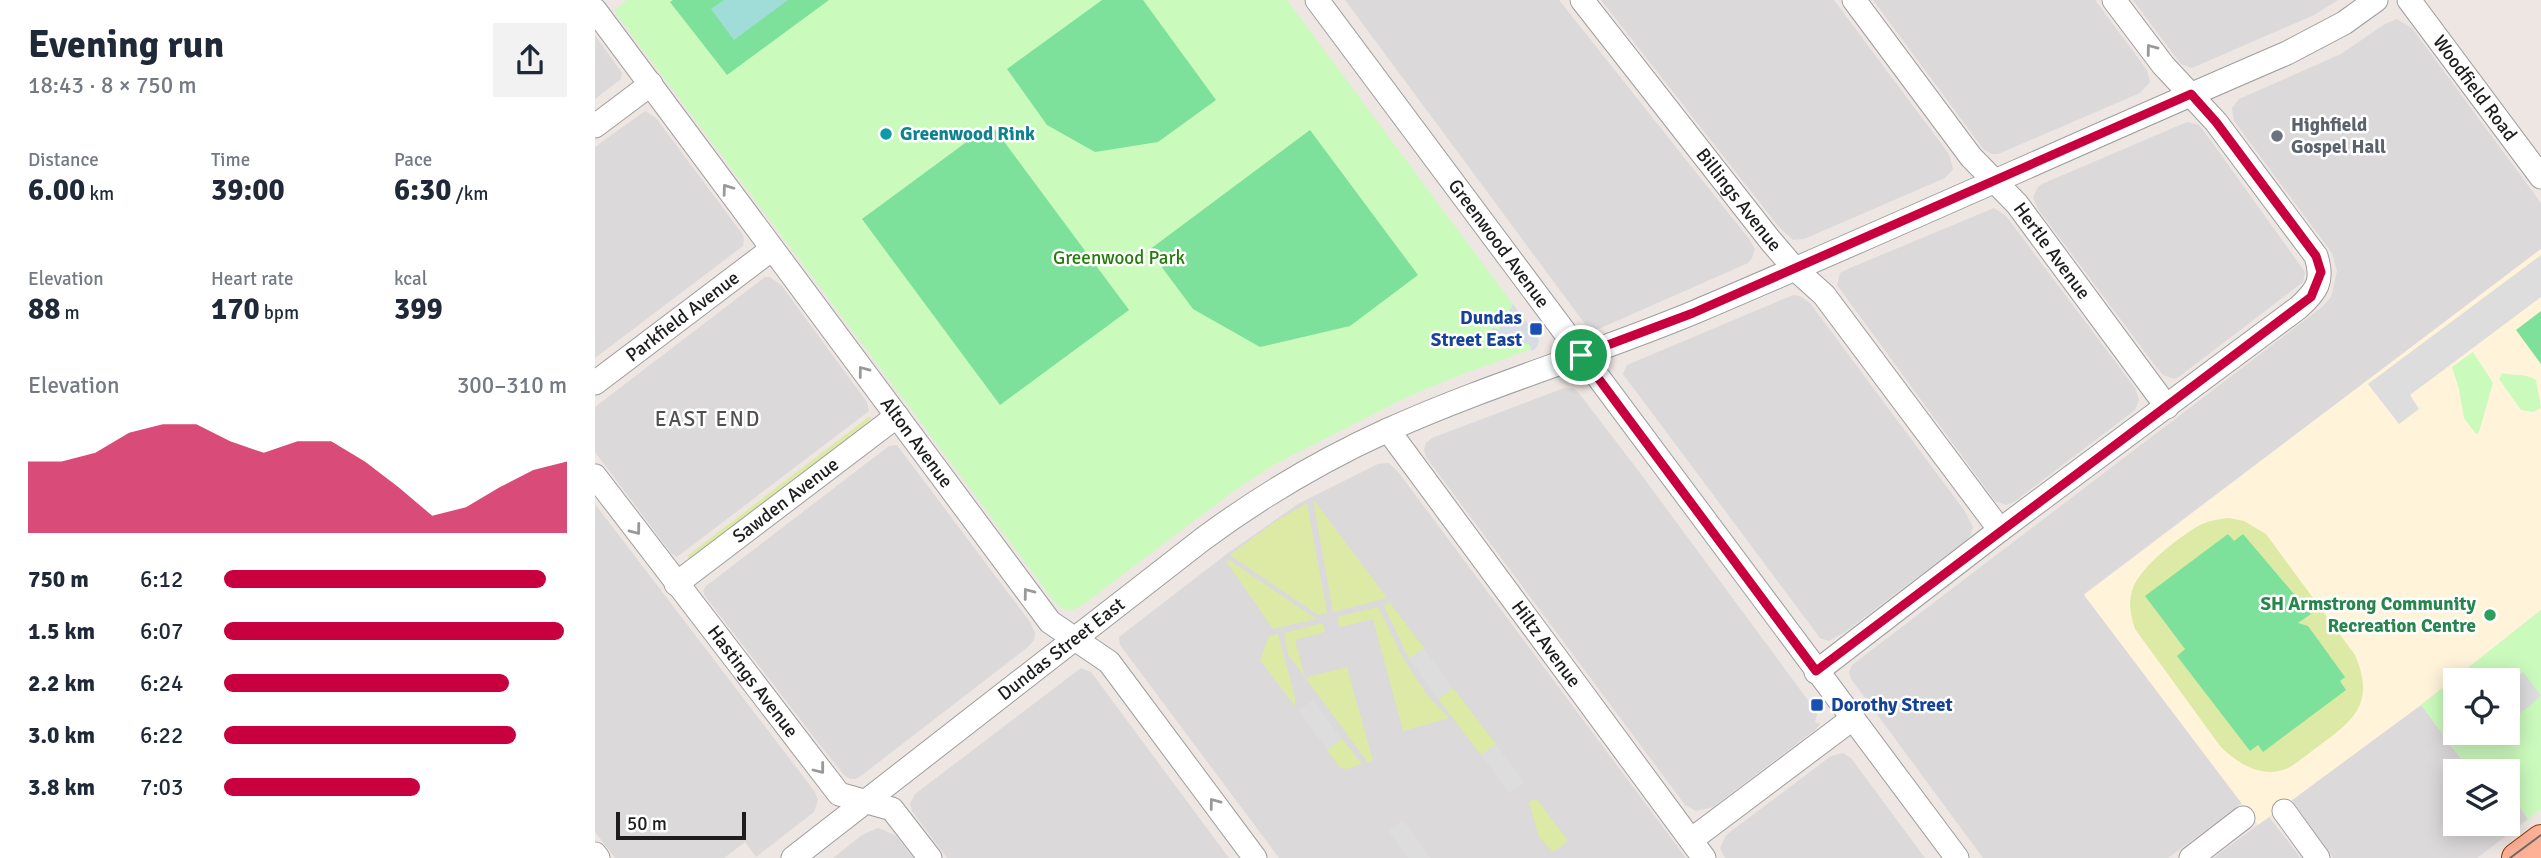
<!DOCTYPE html>
<html lang="en">
<head>
<meta charset="utf-8">
<style>
  :root { --surface:#fff; --page:#f2f2f3; --text:#1f2937; --muted:#747a83; --accent:#c9003f }
  body { margin:0; font-family:Signika,sans-serif; background:var(--page); color:var(--text); height:100vh; display:flex; flex-direction:column; font-size:26px; white-space:nowrap }
  * { box-sizing:border-box; margin:0 }
  p { font-size:23px; color:var(--muted) }
  .icon { flex:none; width:38px; height:38px; fill:none; stroke:currentColor; stroke-width:2; stroke-linecap:round; stroke-linejoin:round }
  .map { position:relative; flex:1; overflow:hidden }
  .details { display:flex; flex-direction:column; background:var(--surface); width:595px }
  .details>* { flex:none }
  .tools { position:absolute; left:1848px; top:668px; display:grid; gap:14px }
  .tools a { display:grid; place-items:center; width:77px; height:77px; border-radius:0px; background:var(--surface); box-shadow:0 4px 18px #0003; font-size:35px }
  .scale { position:absolute; left:21px; bottom:18px; width:130px; box-sizing:border-box; padding-left:7px; border:4px solid #1d1d1d; border-top:0; font-size:19px; line-height:24px; white-space:nowrap; color:#1d1d1d; -webkit-text-stroke:5px #fff; paint-order:stroke }
  .pin { position:absolute; display:grid; place-items:center; width:60px; height:60px; color:#fff; margin:-30px; border:4px solid #fff; border-radius:50%; box-shadow:0 2px 7px #0007 }
  .round { display:grid; place-items:center; flex:none; width:74px; height:74px; border-radius:0px; background:var(--page) }
  .headline { display:flex; align-items:center; justify-content:space-between; height:119px; padding:0 28px }
  h1 { font-size:38px; font-weight:800; line-height:52px }
  .figures { display:grid; grid-template-columns:repeat(3,1fr); gap:10px; height:119px; padding:7px 28px }
  .figures div { display:grid; align-content:center }
  .figures b { font-size:30px; font-weight:800 }
  .figures small { font-size:19px; font-weight:400 }
  .figures p { font-size:19px }
  .chart { height:196px; padding:14px 28px }
  .chart p { display:flex; justify-content:space-between }
  .chart svg { width:100%; height:126px; margin-top:7px; fill:var(--accent); opacity:.7 }
  ul { padding:0 28px; list-style:none; font-size:23px }
  li { display:grid; grid-template-columns:112px 84px 1fr; align-items:center; height:52px }
  li i { height:18px; border-radius:9px; background:var(--accent) }
  main { display:flex; flex:1; min-height:0 }
  .map>svg:first-child { display:block }
  .residential { fill:#dbd9da }
  .education { fill:#fff3da }
  .grass { fill:#ddeaa6 }
  .park { fill:#cbfabd; fill-rule:evenodd }
  .pitch { fill:#7de09b }
  .parking { fill:#ddd }
  .plaza { fill:#d6dbe4 }
  .water { fill:#a1ddd8 }
  .lines { fill:none; stroke-linecap:round; stroke-linejoin:round }
  .minor-casing { stroke:#9e9e9e; stroke-width:25 }
  .major-casing { stroke:#953500; stroke-width:32 }
  .minor { stroke:#fff; stroke-width:23 }
  .major { stroke:#feb197; stroke-width:30 }
  .tram { stroke:#6b6b6b; stroke-width:2 }
  .oneway { stroke:#999 }
  .route-casing { stroke:#fff; stroke-width:14 }
  .route { stroke:#c9003f; stroke-width:9 }
  .culture-dot { fill:#0f9aa8; stroke:#fff; stroke-width:2.5 }
  .worship-dot { fill:#6b7280; stroke:#fff; stroke-width:2.5 }
  .transit-dot { fill:#1a4fb4; stroke:#fff; stroke-width:2.5 }
  .leisure-dot { fill:#2e9e5b; stroke:#fff; stroke-width:2.5 }
  .labels { text-anchor:middle; dominant-baseline:central; stroke-width:5; stroke-linejoin:round; paint-order:stroke }
  .street-label { font-size:19px; fill:#1d1d1d; stroke:#fff }
  .worship-label { font-size:19px; font-weight:bold; fill:#5b616d; stroke:#fff; text-anchor:start }
  .culture-label { font-size:19px; font-weight:bold; fill:#0d838f; stroke:#fff; text-anchor:start }
  .park-label { font-size:19px; fill:#247c09; stroke:#fff }
  .transit-label { font-size:19px; font-weight:bold; fill:#164399; stroke:#fff; text-anchor:end }
  .leisure-label { font-size:19px; font-weight:bold; fill:#27864d; stroke:#fff; text-anchor:end }
  .neighbourhood-label { font-size:21px; letter-spacing:2px; fill:#505050; stroke:#fff }
</style>
</head>
<body>
<main>
<section class="details">
<div class="headline"><div><h1>Evening run</h1><p>18:43 · 8 × 750 m</p></div><a class="round"><svg class="icon" aria-label="share" viewBox="0 0 24 24"><path d="M12 15V3M7 8l5-5 5 5M5 13v7h14v-7"/></svg></a></div>
<div class="figures">
<div><p>Distance</p><b>6.00<small> km</small></b></div>
<div><p>Time</p><b>39:00</b></div>
<div><p>Pace</p><b>6:30<small> /km</small></b></div>
</div>
<div class="figures">
<div><p>Elevation</p><b>88<small> m</small></b></div>
<div><p>Heart rate</p><b>170<small> bpm</small></b></div>
<div><p>kcal</p><b>399</b></div>
</div>
<div class="chart"><p><span>Elevation</span>300–310 m</p>
<svg viewBox="0 0 160 44" preserveAspectRatio="none"><path d="M0 44V19L10 19L20 16L30 9L40 6L50 6L60 12L70 16L80 12L90 12L100 19L110 28L120 38L130 35L140 28L150 22L160 19V44z"/></svg>
</div>
<ul>
<li><b>750 m</b>6:12<i style="width:94%"></i></li>
<li><b>1.5 km</b>6:07<i style="width:99%"></i></li>
<li><b>2.2 km</b>6:24<i style="width:83%"></i></li>
<li><b>3.0 km</b>6:22<i style="width:85%"></i></li>
<li><b>3.8 km</b>7:03<i style="width:57%"></i></li>
</ul>
</section>
<div class="map">
<svg width="1946" height="858" viewBox="0 0 1946 858">
  <rect width="100%" height="100%" fill="#eee6e2"/>
  <g class="residential">
    <path d="M750 0H964L1154 239 1160 249 1157 258 1153 263 999 331 993 328Z"/>
    <path d="M1006 0H1239L1354 154 1358 169 1350 178 1209 239 1198 240 1183 226Z"/>
    <path d="M1278 0H1500L1552 70 1555 82 1545 93 1403 154H1397L1389 150Z"/>
    <path d="M1538 0H1743L1719 15 1597 68 1586 64Z"/>
    <path d="M1802 19 1817 28 1946 203V249L1489 594 1647 803 1573 858H1388L1256 679 1254 672 1257 665 1727 307 1736 297 1742 271 1737 253 1639 121 1637 108 1644 99 1746 54 1790 24Z"/>
    <path d="M0 35 27 73 26 79 0 99Z"/>
    <path d="M50 111 61 118 148 235 149 240 148 246 0 358V147Z"/>
    <path d="M1592 122 1604 125 1611 134 1710 272 1708 282 1585 376 1579 379 1568 375 1559 364 1443 209 1438 197 1443 187 1447 184Z"/>
    <path d="M1399 208 1411 216 1540 388 1544 400 1540 410 1419 502 1411 505 1400 501 1242 285 1245 273 1255 268Z"/>
    <path d="M170 277H175L186 285 272 402 274 411 82 557 76 553 0 452V407Z"/>
    <path d="M1198 295 1205 296 1215 303 1369 510 1378 527 1375 536 1370 541 1250 632 1234 641 1225 638 1028 374 1032 365Z"/>
    <path d="M969 388H978L984 393 1045 473 1218 707 1222 715 1220 722 1225 724 1220 730 1118 807 1101 811 1090 805 831 457 829 450 831 443 837 438Z"/>
    <path d="M302 445 435 622 440 633 439 640 433 647 267 775 261 779H255L249 775 225 745 110 596 108 591 111 586 294 446Z"/>
    <path d="M794 463 804 473 1091 858H684L525 645 524 637 633 553 703 504 783 464Z"/>
    <path d="M0 504 220 792 223 800 219 812 161 857 150 842 129 858H20L0 832Z"/>
    <path d="M486 668 496 672 634 858H352L317 811 315 804 320 794Z"/>
    <path d="M1826 705 1874 770 1889 759 1898 772H1860V824H1913V791L1933 819 1882 858H1738L1697 800Z"/>
    <path d="M1248 753 1256 758 1330 858H1130L1125 848 1131 835 1236 756Z"/>
    <path d="M1674 817 1706 858H1618L1663 825Z"/>
    <path d="M283 828 300 835 319 858H238L267 835Z"/>
  </g>
  <path class="education" d="M1946 249V610L1826 705 1663 825 1489 595Z"/>
  <g class="grass">
    <path d="M275 416 276 418 271 424 95 559 92 556Z"/>
    <path d="M718 499 792 598 738 612Z"/>
    <path d="M712 503 732 613 723 615 635 555 678 523Z"/>
    <path d="M1634 518 1649 521 1671 534 1760 655C1780 701 1761 719 1725 745 1715 752 1704 762 1693 768 1669 780 1641 763 1625 746L1540 629C1536 617 1533 604 1537 591 1543 568 1586 535 1607 524 1616 520 1625 519 1634 518Z"/>
    <path d="M634 560 721 619 678 629 631 561Z"/>
    <path d="M795 603 829 648 814 659 789 606Z"/>
    <path d="M783 607 809 660 833 696 854 718 808 731 778 619 745 627 742 617Z"/>
    <path d="M728 623 730 632 700 640 710 678 752 667 778 761 773 763 693 654 689 633Z"/>
    <path d="M683 634 700 698V706L665 660 674 636Z"/>
    <path d="M858 688 901 744 886 755 843 699Z"/>
    <path d="M747 739 767 764 752 769 745 768 732 750Z"/>
    <path d="M941 798 973 841 958 852 944 837 934 803Z"/>
  </g>
  <g class="park">
    <path d="M32 0H692L941 335 944 341 942 347 865 375 812 397 680 464 640 490 490 603C477 612 469 614 459 601L19 11Z"/>
    <path d="M1878 352 1898 383 1884 432 1881 434 1869 418 1864 389 1857 367Z"/>
    <path d="M1907 373C1918 376 1931 373 1941 380L1946 408 1938 412 1926 410 1904 379Z"/>
    <path d="M1946 610V809L1933 819 1913 791V772H1898L1889 759 1875 770 1826 705ZM1860 681H1913V733H1860Z"/>
  </g>
  <g class="pitch">
    <path d="M78 0H234L132 75 75 2Z"/>
    <path d="M507 0H548L621 100 563 142 500 152 452 125 412 69Z"/>
    <path d="M396 124 534 310 405 405 267 219Z"/>
    <path d="M715 130 823 275 755 326 665 347 598 309 554 250Z"/>
    <path d="M1946 311V364L1921 330Z"/>
    <path d="M1633 534 1639 541 1648 534 1716 614 1703 623 1713 626 1750 677 1745 681 1751 690 1668 752 1663 745 1655 751 1582 656 1590 649 1550 596Z"/>
  </g>
  <g class="parking">
    <path d="M1946 255V297L1815 395 1824 409 1804 424 1773 384Z"/>
    <path d="M829 648 858 688 843 699 814 659Z"/>
    <path d="M1928 672 1946 696 1922 716 1913 701V684Z"/>
    <path d="M718 700 747 739 732 750 703 710Z"/>
    <path d="M901 744 929 782 914 793 886 755Z"/>
    <path d="M808 820 836 858H813L793 831Z"/>
  </g>
  <path class="plaza" d="M918 304 941 335 944 341 942 347 937 351 934 344 895 339 897 328 904 329Z"/>
  <path class="water" d="M129 0H193L139 40 116 9Z"/>
  <g class="lines">
    <g class="minor-casing">
      <g id="minor">
        <path id="s1" d="M722 0 1362 858"/>
        <path id="s2" d="M987 0 1175 240 1199 268 1229 295 1405 530"/>
        <path id="s3" d="M1259 0 1376 157 1422 204 1572 407"/>
        <path id="s4" d="M1814 0 1946 177"/>
        <path id="s5" d="M0 10 455 622 514 662 660 858"/>
        <path d="M0 126 56 84"/>
        <path id="s6" d="M0 383 177 249"/>
        <path id="s7" d="M793 430 1109 858"/>
        <path id="s8" d="M0 476 244 794 297 809 335 858"/>
        <path id="s9" d="M81 584 302 416"/>
        <path d="M1221 672 1405 530 1703 308C1722 291 1729 281 1721 256L1621 122 1568 65 1519 0"/>
        <path d="M1689 811 1723 858"/>
        <path d="M1096 840 1257 719"/>
        <path d="M0 854 3 858"/>
        <path id="s10" d="M198 858 608 539C666 496 727 460 793 430 893 385 999 354 1100 312 1298 228 1494 138 1692 53L1749 23 1781 0"/>
        <path d="M1596 858 1648 818"/>
      </g>
    </g>
    <g class="major-casing">
      <path id="major" d="M1922 858 1946 840"/>
    </g>
    <use href="#minor" class="minor"/>
    <use href="#major" class="major"/>
    <path class="tram" d="M1915 858 1946 835"/>
  </g>
  <defs><path id="oneway-chevron" d="M-2-3.5L2.5 0L-2 3.5" fill="none" stroke-width="1.6" stroke-linecap="round" stroke-linejoin="round" transform="scale(1.75)"/></defs>
  <g class="oneway">
    <use href="#oneway-chevron" transform="translate(1556 49) rotate(-127)"/>
    <use href="#oneway-chevron" transform="translate(132 189) rotate(-126)"/>
    <use href="#oneway-chevron" transform="translate(268 371) rotate(-127)"/>
    <use href="#oneway-chevron" transform="translate(41 530) rotate(53)"/>
    <use href="#oneway-chevron" transform="translate(433 593) rotate(-127)"/>
    <use href="#oneway-chevron" transform="translate(225 769) rotate(52)"/>
    <use href="#oneway-chevron" transform="translate(619 803) rotate(-127)"/>
  </g>
  <g class="lines">
    <g class="route-casing">
      <path id="route" d="M1596 94 1621 122 1721 256 1726 272 1716 297 1221 671 986 355 1098 313Z"/>
    </g>
    <use href="#route" class="route"/>
  </g>
  <circle class="culture-dot" cx="291" cy="134" r="7"/>
  <circle class="worship-dot" cx="1682" cy="136" r="7"/>
  <g class="transit-dot">
    <rect x="934" y="322" width="14" height="14" rx="3.5"/>
    <rect x="1215" y="698" width="14" height="14" rx="3.5"/>
  </g>
  <circle class="leisure-dot" cx="1895" cy="615" r="7"/>
  <g class="labels">
    <g class="street-label">
      <text stroke="none"><textPath href="#s4" startOffset="110">Woodfield Road</textPath></text>
      <text stroke="none"><textPath href="#s2" startOffset="254">Billings Avenue</textPath></text>
      <text stroke="none"><textPath href="#s1" startOffset="304">Greenwood Avenue</textPath></text>
      <text stroke="none"><textPath href="#s3" startOffset="320">Hertle Avenue</textPath></text>
      <text stroke="none"><textPath href="#s6" startOffset="110">Parkfield Avenue</textPath></text>
      <text stroke="none"><textPath href="#s5" startOffset="539">Alton Avenue</textPath></text>
      <text stroke="none"><textPath href="#s9" startOffset="138">Sawden Avenue</textPath></text>
      <text stroke="none"><textPath href="#s7" startOffset="266">Hiltz Avenue</textPath></text>
      <text stroke="none"><textPath href="#s10" startOffset="340">Dundas Street East</textPath></text>
      <text stroke="none"><textPath href="#s8" startOffset="259">Hastings Avenue</textPath></text>
    </g>
    <g class="worship-label">
      <text x="1696" y="125">Highfield<tspan x="1696" dy="22">Gospel Hall</tspan></text>
    </g>
    <g class="culture-label">
      <text x="305" y="134">Greenwood Rink</text>
    </g>
    <g class="park-label">
      <text x="524" y="258">Greenwood Park</text>
    </g>
    <g class="transit-label">
      <text x="927" y="318">Dundas<tspan x="927" dy="22">Street East</tspan></text>
      <text x="1236" y="705" text-anchor="start">Dorothy Street</text>
    </g>
    <g class="leisure-label">
      <text x="1881" y="604">SH Armstrong Community<tspan x="1881" dy="22">Recreation Centre</tspan></text>
    </g>
    <g class="neighbourhood-label">
      <text x="113" y="419">EAST END</text>
    </g>
  </g>
</svg>
<div class="tools">
<a><svg class="icon" aria-label="locate" viewBox="0 0 24 24"><circle cx="12" cy="12" r="6"/><path d="M12 2v4M12 18v4M2 12h4M18 12h4"/></svg></a>
<a><svg class="icon" aria-label="layers" viewBox="0 0 24 24"><path d="M12 4l9 5-9 5-9-5zM3 14l9 5 9-5"/></svg></a>
</div>
<div class="scale">50 m</div>
<div class="pin" style="left:986px;top:355px;background:#1e9e55"><svg class="icon" aria-label="arrive" viewBox="0 0 24 24"><path d="M6 21V4h12l-3 4 3 4H6"/></svg></div>
</div>
</main>
</body>
</html>
